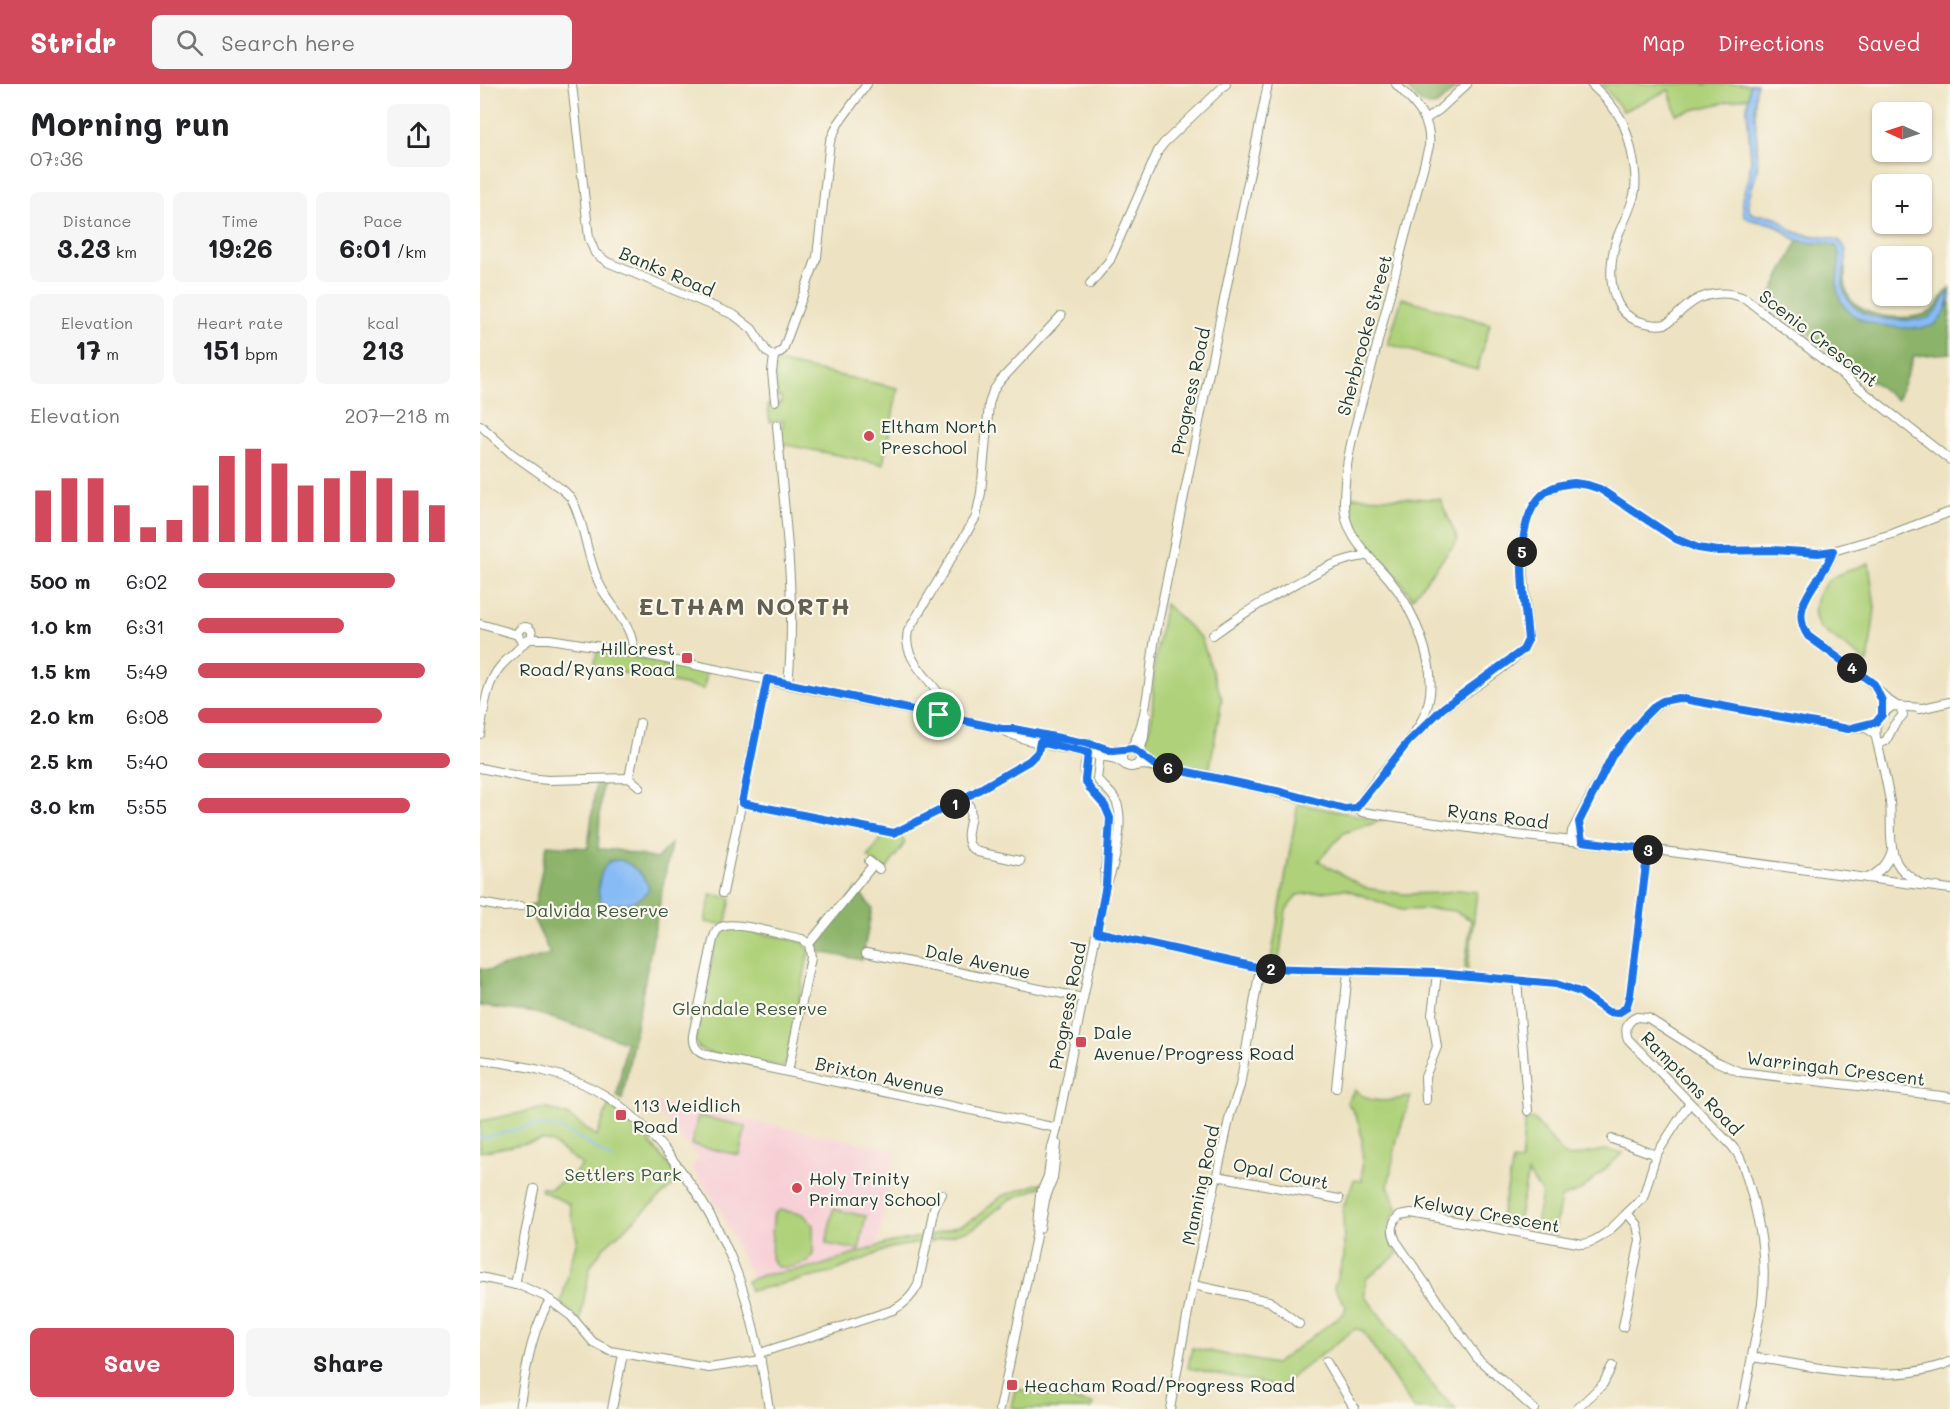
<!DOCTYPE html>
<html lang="en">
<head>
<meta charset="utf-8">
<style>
  :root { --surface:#fff; --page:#f6f6f6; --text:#202124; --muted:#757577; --accent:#d1495b }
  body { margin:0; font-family:Mali,sans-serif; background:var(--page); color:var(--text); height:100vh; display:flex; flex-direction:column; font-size:22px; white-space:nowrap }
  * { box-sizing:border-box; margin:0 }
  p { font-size:20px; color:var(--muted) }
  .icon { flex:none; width:33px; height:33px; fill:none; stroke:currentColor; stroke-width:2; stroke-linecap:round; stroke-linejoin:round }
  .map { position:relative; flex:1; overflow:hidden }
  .drawer { display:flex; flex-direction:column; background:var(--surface); width:480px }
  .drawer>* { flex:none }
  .needle { width:39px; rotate:273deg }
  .tools { position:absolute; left:1392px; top:18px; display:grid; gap:12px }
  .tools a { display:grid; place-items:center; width:60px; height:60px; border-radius:9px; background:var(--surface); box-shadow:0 2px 4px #0004; font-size:30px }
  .pin { position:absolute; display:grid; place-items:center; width:51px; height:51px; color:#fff; margin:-26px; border:3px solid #fff; border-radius:50%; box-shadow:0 2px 6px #0007 }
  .km { position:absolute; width:30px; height:30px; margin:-15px; border-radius:50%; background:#222; color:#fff; font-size:16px; line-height:30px; text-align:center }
  .round { display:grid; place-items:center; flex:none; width:63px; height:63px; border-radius:9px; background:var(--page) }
  .head { display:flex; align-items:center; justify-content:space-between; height:102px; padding:0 30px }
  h1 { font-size:33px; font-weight:700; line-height:45px }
  .stats { display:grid; grid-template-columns:repeat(3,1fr); gap:9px; height:102px; padding:6px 30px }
  .stats div { display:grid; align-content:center; border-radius:9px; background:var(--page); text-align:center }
  .stats b { font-size:26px; font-weight:700 }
  .stats small { font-size:16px; font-weight:400 }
  .stats p { font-size:16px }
  .chart { height:168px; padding:12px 30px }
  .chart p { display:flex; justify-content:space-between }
  .chart svg { width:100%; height:108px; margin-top:6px; stroke:var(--accent); stroke-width:6 }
  .primary-button { display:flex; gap:12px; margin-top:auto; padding:12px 30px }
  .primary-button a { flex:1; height:69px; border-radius:9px; background:var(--accent); color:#fff; font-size:24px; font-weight:700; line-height:69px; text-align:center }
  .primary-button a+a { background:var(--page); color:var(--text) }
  ul { padding:0 30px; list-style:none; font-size:20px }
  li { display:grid; grid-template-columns:96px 72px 1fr; align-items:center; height:45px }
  li i { height:15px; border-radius:8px; background:var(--accent) }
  header { display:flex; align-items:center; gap:36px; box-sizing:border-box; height:84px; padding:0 30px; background:var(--accent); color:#fff }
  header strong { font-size:28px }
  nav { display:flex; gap:33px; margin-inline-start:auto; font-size:21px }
  .search { width:420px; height:54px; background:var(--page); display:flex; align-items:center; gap:15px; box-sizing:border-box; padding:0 21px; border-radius:9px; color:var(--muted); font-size:22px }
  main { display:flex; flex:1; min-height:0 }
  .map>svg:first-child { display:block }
  .built { fill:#f7cfd5 }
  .green { fill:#afd179; stroke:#678756; stroke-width:1.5 }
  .forest { fill:#8bb369; stroke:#55784e; stroke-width:1.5; fill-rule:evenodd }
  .water { fill:#87bbf5; stroke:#537c94; stroke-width:1.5 }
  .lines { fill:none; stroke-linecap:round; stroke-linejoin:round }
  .stream { stroke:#87bbf5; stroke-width:2 }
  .minor-casing { stroke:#86907a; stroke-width:10 }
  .minor { stroke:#fff; stroke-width:8 }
  .route-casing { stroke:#fff; stroke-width:12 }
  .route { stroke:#1a73e8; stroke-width:8 }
  .poi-dot { fill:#d1495b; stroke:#fbf7ec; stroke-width:2 }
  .labels { text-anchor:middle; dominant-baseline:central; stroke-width:4.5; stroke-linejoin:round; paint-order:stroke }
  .street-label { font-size:18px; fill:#1f3d34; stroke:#fbf7ec }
  .poi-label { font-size:18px; fill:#1f3d34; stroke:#fbf7ec; text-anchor:start }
  .park-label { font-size:18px; fill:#3c5b42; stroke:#fbf7ec }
  .district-label { font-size:24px; font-weight:bold; letter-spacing:1.5px; fill:#605f52; stroke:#fbf7ec }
</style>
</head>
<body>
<header>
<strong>Stridr</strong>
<div class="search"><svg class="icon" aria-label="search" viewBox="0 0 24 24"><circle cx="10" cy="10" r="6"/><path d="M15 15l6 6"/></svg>Search here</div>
<nav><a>Map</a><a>Directions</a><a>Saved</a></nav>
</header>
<main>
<section class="drawer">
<div class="head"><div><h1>Morning run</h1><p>07:36</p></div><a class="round"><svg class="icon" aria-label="share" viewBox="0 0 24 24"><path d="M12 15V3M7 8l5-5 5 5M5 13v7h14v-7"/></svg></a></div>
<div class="stats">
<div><p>Distance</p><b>3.23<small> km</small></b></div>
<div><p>Time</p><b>19:26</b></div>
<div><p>Pace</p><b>6:01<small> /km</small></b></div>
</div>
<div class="stats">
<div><p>Elevation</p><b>17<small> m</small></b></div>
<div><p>Heart rate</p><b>151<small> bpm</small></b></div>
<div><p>kcal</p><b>213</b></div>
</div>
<div class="chart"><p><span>Elevation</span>207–218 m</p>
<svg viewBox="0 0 160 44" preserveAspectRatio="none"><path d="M5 44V23M15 44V18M25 44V18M35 44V29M45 44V38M55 44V35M65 44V21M75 44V9M85 44V6M95 44V12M105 44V21M115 44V18M125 44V15M135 44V18M145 44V23M155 44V29"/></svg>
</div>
<ul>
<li><b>500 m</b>6:02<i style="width:78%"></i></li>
<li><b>1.0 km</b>6:31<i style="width:58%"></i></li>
<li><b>1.5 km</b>5:49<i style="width:90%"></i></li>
<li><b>2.0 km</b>6:08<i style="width:73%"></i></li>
<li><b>2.5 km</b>5:40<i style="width:100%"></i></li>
<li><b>3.0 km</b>5:55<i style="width:84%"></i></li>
</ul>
<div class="primary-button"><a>Save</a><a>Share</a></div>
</section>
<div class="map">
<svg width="1470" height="1325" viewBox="0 0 1470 1325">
  <rect width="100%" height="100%" fill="#fbf7ec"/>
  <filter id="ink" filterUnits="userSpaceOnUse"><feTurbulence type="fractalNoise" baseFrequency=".0167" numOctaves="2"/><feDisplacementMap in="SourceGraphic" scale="12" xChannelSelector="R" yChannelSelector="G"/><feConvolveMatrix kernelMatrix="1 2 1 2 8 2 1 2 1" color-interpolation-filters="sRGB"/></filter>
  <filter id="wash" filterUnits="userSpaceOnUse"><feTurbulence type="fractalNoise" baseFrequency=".008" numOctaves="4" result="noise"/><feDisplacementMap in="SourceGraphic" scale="24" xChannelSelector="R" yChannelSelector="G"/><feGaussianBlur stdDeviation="1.35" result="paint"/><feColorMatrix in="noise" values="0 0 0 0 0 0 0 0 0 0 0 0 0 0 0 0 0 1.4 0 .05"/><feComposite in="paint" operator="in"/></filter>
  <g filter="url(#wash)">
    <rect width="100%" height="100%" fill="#ede2c1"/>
    <path class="built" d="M175 1017 416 1066 397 1163 336 1183 295 1189 272 1195 241 1128 211 1082 219 1075 187 1037 173 1025Z"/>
    <g class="green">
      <path d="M1122 0H1274L1272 12 1196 30 1189 6 1143 27Z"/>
      <path d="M922 214 1010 240 997 286 908 260Z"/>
      <path d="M297 278 418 304 403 380 301 360 300 343 303 342V337L290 338 288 321 302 319 301 313 297 312 295 284Z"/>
      <path d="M871 413 960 415 978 456 932 514C926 505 920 496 913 488 892 464 870 447 871 413Z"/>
      <path d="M1389 479 1395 524 1388 579 1340 544C1329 528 1336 509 1349 496 1356 489 1379 483 1389 479Z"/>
      <path d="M685 520 721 554 742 615 729 688C711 682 678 686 665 669L664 663 672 634 674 581Z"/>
      <path d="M117 566 227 587 224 605 114 583Z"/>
      <path d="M818 720 903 736 864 749 838 777 886 804 923 810 959 809 978 806 997 808 988 884H985L991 836 975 827 957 825 921 826 865 805 817 811 806 826 799 876 791 875Z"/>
      <path d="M420 750 425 759 406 786 388 773 404 751Z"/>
      <path d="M231 810 251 814 246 839 239 840 225 838Z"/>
      <path d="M253 844 320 857 324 859 329 867 306 980 302 983 226 968 218 963 215 956 237 851 242 845Z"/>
      <path d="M875 1006C893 1022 909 1017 931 1012L917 1055 908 1102 918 1126C903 1141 907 1154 918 1170L886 1195 885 1212 959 1309 976 1325H934L882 1246 875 1245 799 1303 708 1284 712 1264 795 1280 864 1229 866 1222 854 1203 864 1173 863 1124 874 1096 882 1097C882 1066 887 1045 867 1018Z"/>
      <path d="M129 1020 167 1055 200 1095 123 1164 110 1183 100 1237 81 1219 97 1155 89 1120 60 1106 61 1103 70 1105 94 1090 102 1081 72 1059 63 1056 0 1068V1037L65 1024 87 1031 117 1052Z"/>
      <path d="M218 1032 266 1042 259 1071 211 1061Z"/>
      <path d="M1054 1035 1083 1070 1089 1073 1124 1066 1143 1069 1100 1107 1081 1114 1074 1150 1055 1146 1062 1110 1048 1089 1037 1142 1020 1139 1033 1077 1041 1078 1045 1036Z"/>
      <path d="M563 1098 561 1103 529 1116 494 1144 449 1158 451 1151 484 1140 495 1134 522 1112Z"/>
      <path d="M353 1125 386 1132 379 1166 346 1160Z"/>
      <path d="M300 1126 323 1130 333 1141V1170L328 1178C315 1182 297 1190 291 1174L293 1135 294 1130Z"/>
      <path d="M446 1152 444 1158 410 1164 351 1189 270 1207 267 1197 283 1191 336 1183 408 1159Z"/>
      <path d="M535 1305 613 1320 612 1325H541L531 1323Z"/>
    </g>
    <g class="forest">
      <path d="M924 0H980L957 21C942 26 933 10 924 0Z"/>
      <path d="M1320 153 1346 154 1365 166C1366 180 1363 195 1367 208 1374 234 1430 239 1450 228 1459 223 1461 210 1470 204V269L1434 272 1417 316 1287 218Z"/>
      <path d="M116 697H122L118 765 137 766 176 775 191 760 142 1016 137 1012 146 958 56 929 0 922V885L10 886 70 870 49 825 50 821 55 820 67 761 108 764ZM132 776C142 776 150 781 157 788 181 809 158 817 137 821L119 809 121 791 130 777Z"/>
      <path d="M377 805 392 824 382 876 334 867 335 858Z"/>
    </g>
    <g class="water">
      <path d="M1270 0H1277C1271 29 1280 57 1277 86 1275 100 1265 114 1270 128 1277 133 1285 130 1293 132 1302 134 1305 143 1313 147 1328 154 1345 150 1360 157 1374 170 1359 189 1364 206 1371 233 1403 236 1427 236 1433 236 1444 237 1450 233 1458 228 1463 215 1470 207 1470 218 1465 233 1455 240 1443 249 1395 242 1382 236 1374 233 1369 228 1364 222 1348 199 1365 182 1357 163 1347 157 1336 160 1324 158 1311 156 1306 147 1295 141 1285 136 1273 140 1264 132L1262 115 1269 91 1271 76 1267 25Z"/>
      <path d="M140 776C152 780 166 792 169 805 161 819 139 822 124 820 113 811 120 785 130 777Z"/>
    </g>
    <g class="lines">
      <path class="stream" d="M0 1054C19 1051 37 1044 56 1042 83 1039 111 1062 133 1076"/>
    </g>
  </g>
  <g filter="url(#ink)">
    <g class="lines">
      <g class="minor-casing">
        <g id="minor">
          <path d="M92 0 109 154 115 169 127 178 254 231 272 245 287 268 294 272"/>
          <path d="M1111 0C1123 11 1136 25 1143 39 1150 56 1159 93 1154 111 1151 124 1144 137 1139 149 1127 177 1125 230 1162 238 1169 240 1178 242 1185 240 1193 237 1199 228 1206 223 1223 208 1246 206 1266 215L1470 376"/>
          <path d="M946 35 959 26 987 0"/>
          <path d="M610 200 630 176 678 67 684 59 746 0"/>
          <path d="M294 272 303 266 337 173 350 57 358 40 387 0"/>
          <path d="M294 272 292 288 295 317"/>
          <path d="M0 341 31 369 83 406 91 414C106 441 106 475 121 503 131 523 155 544 153 568"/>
          <path d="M297 341C304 427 317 513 308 600"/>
          <path d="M1353 467C1346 497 1305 517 1328 552L1385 593 1408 616 1417 622"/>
          <path d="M0 540 38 551"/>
          <circle cx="45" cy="550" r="7"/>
          <path d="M733 551C757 533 782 518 808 504 834 490 856 475 886 472"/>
          <path d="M48 555H69L153 568 521 645H534L615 661 633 667 647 666"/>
          <path d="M1420 623 1423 631 1414 641 1406 657 1400 659 1397 658C1392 641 1399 631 1413 622L1443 624"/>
          <path d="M1439 625 1470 618"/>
          <path d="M459 631 461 617 460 611C447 592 422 573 428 547L496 433 501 409 509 320 513 307 520 297 581 232"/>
          <path d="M522 645C543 660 608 668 636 675L646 681"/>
          <path d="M0 650C4 628 5 601 20 583 28 573 39 567 46 556"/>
          <path d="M934 653C943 643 953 632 964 624 984 608 1041 578 1048 556L1042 460C1047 415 1073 387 1120 405L1196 455 1218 464 1238 467 1293 466 1338 469 1353 467 1412 450 1470 428"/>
          <path d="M1397 658C1402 678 1407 698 1410 718 1412 738 1408 762 1417 779 1422 789 1434 795 1442 801"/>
          <path d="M615 661C609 668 607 672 605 681 601 709 626 710 629 734 633 755 623 778 625 799"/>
          <circle cx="651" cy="674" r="9"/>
          <path d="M649 666C669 642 669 582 676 549L788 0"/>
          <path d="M659 671 664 653 666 631"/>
          <path d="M654 682C676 679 695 687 717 689L865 725 876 724 882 728 1036 751 1168 765 1470 805"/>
          <path d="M0 684 48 694 68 696 149 694 160 703"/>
          <path d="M149 694 160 639"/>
          <path d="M486 714C498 736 482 744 490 762L498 768 540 777"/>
          <path d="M262 719 414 749 481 716 549 677 557 668 562 650"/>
          <path d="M876 724C882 718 884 712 889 706 909 676 941 653 949 616 957 579 932 522 909 495 889 471 864 453 864 419 864 369 881 324 893 277 911 205 930 133 949 62 952 34 934 19 916 0"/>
          <path d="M1091 756 1092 747 1133 670 1164 633 1183 617 1198 614 1207 615 1365 645 1386 644 1394 649"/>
          <path d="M389 777 399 785"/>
          <path d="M1388 794C1401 787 1408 780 1412 766"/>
          <path d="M243 809 287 595"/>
          <path d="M0 819 22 823 41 822"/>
          <path d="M617 848 780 884 957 889 1076 900 1100 908 1129 928 1138 929 1146 924 1150 911 1168 765"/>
          <path d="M329 860 322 855C306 852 258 838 245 842 237 843 235 849 233 856L213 951C212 961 216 968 226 971L577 1044"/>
          <path d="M329 860 393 781"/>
          <path d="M386 869 603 914"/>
          <path d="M1037 896 1048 1027"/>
          <path d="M0 976C42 981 89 989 126 1012 150 1027 171 1049 189 1071 254 1151 274 1226 289 1325"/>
          <path d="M308 988 331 873 329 860"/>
          <path d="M856 1004 868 888"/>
          <path d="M946 1016 945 993 957 963 952 931 957 889"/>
          <path d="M1132 1055 1176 1071"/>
          <path d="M737 1092 859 1115"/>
          <path d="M560 1144 565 1116 573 1094 577 1060"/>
          <path d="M0 1193 41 1202 64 1212 91 1232 113 1258 130 1267 229 1284 281 1276"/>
          <path d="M35 1201 54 1105"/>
          <path d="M713 1201 789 1217 819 1240"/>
          <path d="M1143 1243 1160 1156 1157 1141 1147 1129 1163 1114 1176 1071 1209 1020"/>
          <path d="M280 1269 413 1226C425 1220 432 1213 438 1201L454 1124 462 1110"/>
          <path d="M1272 1273C1334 1282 1409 1303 1470 1278"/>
          <path d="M846 1277 875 1325"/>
          <path d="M39 1325C46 1287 50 1249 70 1216"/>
          <path d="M132 1325 143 1270"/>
          <path d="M520 1325 556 1152 560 1111 568 1092 572 1063 576 1049 626 801C635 782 645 736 636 717 631 707 623 703 617 695L620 671 615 661"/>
          <path d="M690 1325 713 1201 750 1031 760 1002 780 884"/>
          <path d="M1054 1325 997 1274 916 1157C911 1147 911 1139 920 1131L931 1129 1103 1160C1121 1157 1134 1142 1147 1129"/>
          <path d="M1097 1325 1123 1300 1132 1282"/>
          <path d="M1262 1325 1282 1219C1287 1177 1281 1144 1270 1104 1265 1089 1263 1074 1252 1062L1148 955C1144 945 1147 937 1157 933L1168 934 1235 977 1260 988 1470 1013"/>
        </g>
      </g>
      <use href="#minor" class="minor"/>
    </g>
  </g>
  <g class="lines" filter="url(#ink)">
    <g class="route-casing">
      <path id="route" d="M1094 399 1108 401 1120 405 1196 455 1218 464 1238 467 1293 466 1338 469 1353 467C1345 496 1306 519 1328 552L1394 600 1402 617V631L1396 638 1368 645 1198 614 1183 617 1176 621 1164 633 1133 670 1099 738 1102 757 1168 765 1150 911 1146 924 1138 929 1128 928 1100 908 1076 900 957 889 780 884 617 848 626 801 630 734 625 722 610 705 605 696 608 669 560 658 558 668 549 677 481 716 414 749 262 719 287 595 522 645H534L615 661 633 667 653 665 675 681 801 708 865 725 876 724 928 658 963 624 1043 566 1048 556C1045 515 1027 427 1072 404 1078 401 1087 400 1094 399Z"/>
    </g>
    <use href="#route" class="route"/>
  </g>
  <g class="poi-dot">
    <circle cx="389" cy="352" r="6"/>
    <rect x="201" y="568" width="12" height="12" rx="3"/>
    <rect x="595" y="952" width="12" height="12" rx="3"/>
    <rect x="135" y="1025" width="12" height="12" rx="3"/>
    <circle cx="317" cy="1104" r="6"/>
    <rect x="526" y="1295" width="12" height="12" rx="3"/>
  </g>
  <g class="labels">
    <g class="street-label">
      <text transform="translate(187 187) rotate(23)">Banks Road</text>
      <text transform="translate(884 251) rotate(-75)">Sherbrooke Street</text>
      <text transform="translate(1339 254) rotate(38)">Scenic Crescent</text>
      <text transform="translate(710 307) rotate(-78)">Progress Road</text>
      <text transform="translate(1018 732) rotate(7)">Ryans Road</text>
      <text transform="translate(498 877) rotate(12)">Dale Avenue</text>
      <text transform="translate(587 922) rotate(-79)">Progress Road</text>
      <text transform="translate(1356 984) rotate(7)">Warringah Crescent</text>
      <text transform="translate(400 992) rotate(12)">Brixton Avenue</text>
      <text transform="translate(1212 999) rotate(46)">Ramptons Road</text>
      <text transform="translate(801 1089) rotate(11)">Opal Court</text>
      <text transform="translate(720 1101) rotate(-78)">Manning Road</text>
      <text transform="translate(1007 1129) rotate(10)">Kelway Crescent</text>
    </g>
    <g class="poi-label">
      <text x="401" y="342">Eltham North<tspan x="401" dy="21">Preschool</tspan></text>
      <text x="195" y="564" text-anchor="end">Hillcrest<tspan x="195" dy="21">Road/Ryans Road</tspan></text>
      <text x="613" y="948">Dale<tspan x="613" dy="21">Avenue/Progress Road</tspan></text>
      <text x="153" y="1021">113 Weidlich<tspan x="153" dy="21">Road</tspan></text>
      <text x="329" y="1094">Holy Trinity<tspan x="329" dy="21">Primary School</tspan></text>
      <text x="544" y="1301">Heacham Road/Progress Road</text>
    </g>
    <g class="park-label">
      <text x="117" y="826">Dalvida Reserve</text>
      <text x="270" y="924">Glendale Reserve</text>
      <text x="143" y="1090">Settlers Park</text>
    </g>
    <g class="district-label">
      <text x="265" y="521">ELTHAM NORTH</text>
    </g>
  </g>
</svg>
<div class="tools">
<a><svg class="needle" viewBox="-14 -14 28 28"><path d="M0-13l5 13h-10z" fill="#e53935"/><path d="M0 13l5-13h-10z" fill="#757577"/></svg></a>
<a>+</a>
<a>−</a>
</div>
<div class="pin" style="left:459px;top:631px;background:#1e9e55"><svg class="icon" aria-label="arrive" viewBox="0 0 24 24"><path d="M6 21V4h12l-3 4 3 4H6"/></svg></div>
<b class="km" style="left:475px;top:720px">1</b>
<b class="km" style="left:791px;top:885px">2</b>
<b class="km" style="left:1168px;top:766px">3</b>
<b class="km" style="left:1372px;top:584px">4</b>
<b class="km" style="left:1042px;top:468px">5</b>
<b class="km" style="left:688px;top:684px">6</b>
</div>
</main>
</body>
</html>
